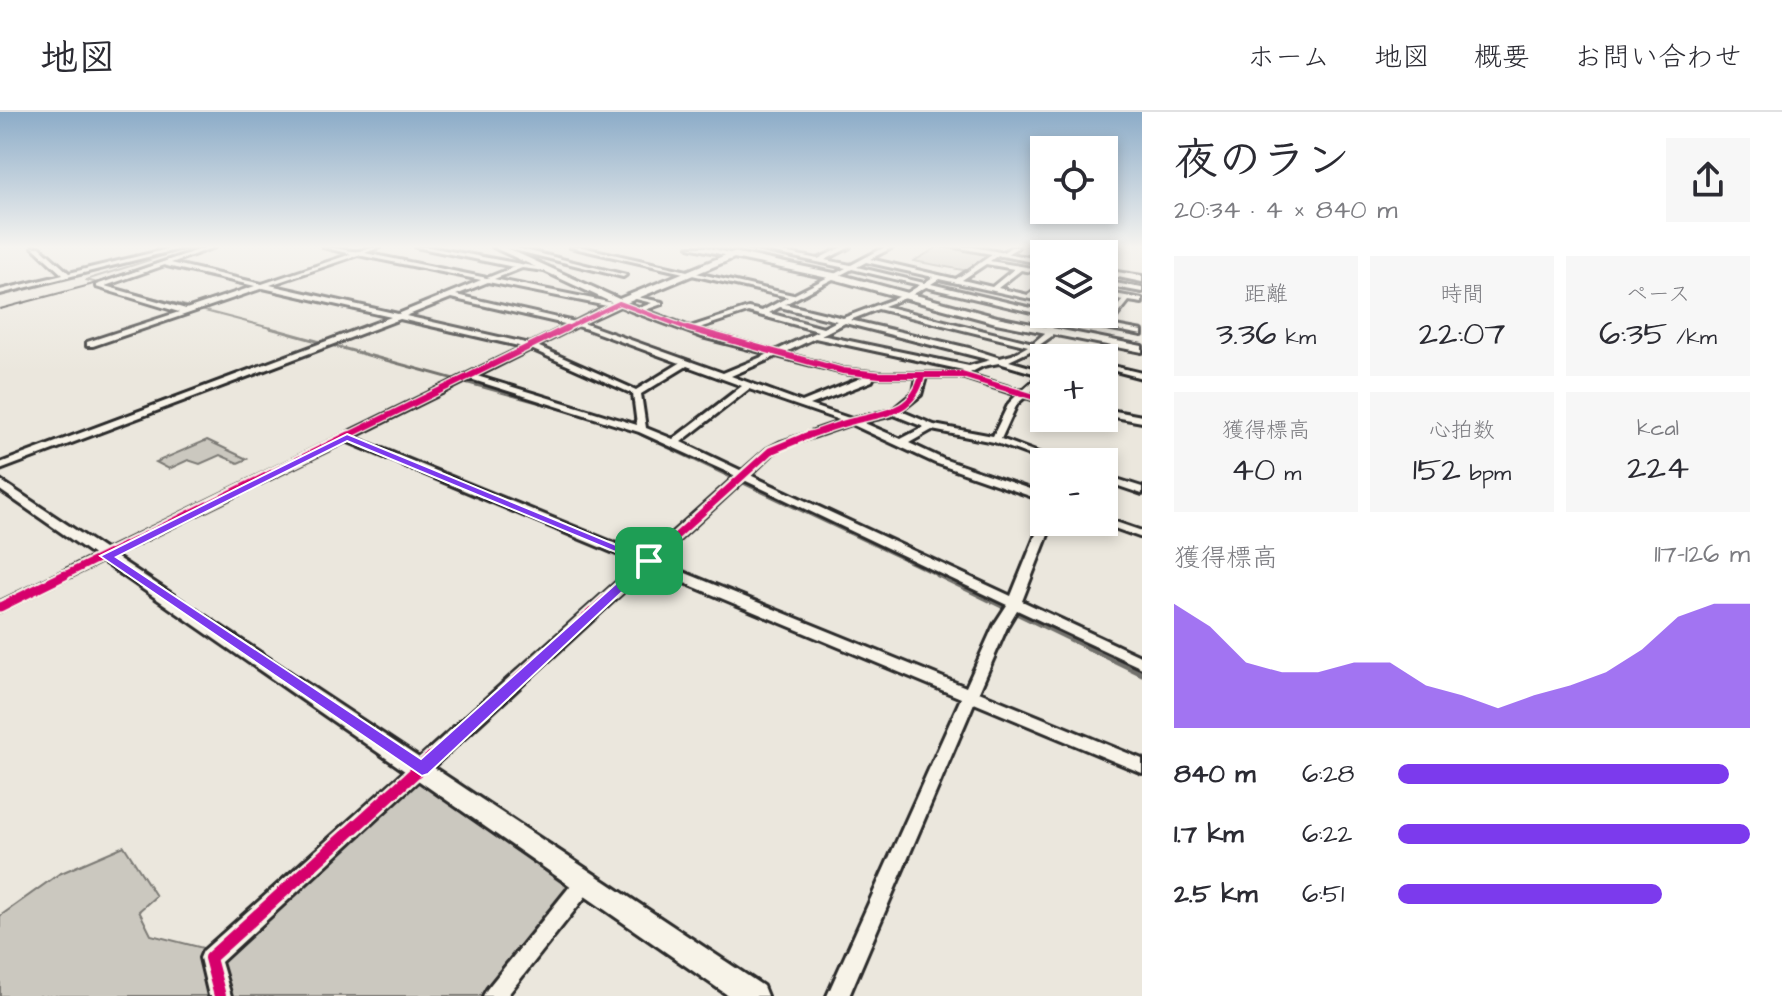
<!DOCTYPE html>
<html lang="ja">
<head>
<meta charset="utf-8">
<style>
  :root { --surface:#fff; --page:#f7f7f7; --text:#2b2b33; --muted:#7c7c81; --line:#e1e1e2; --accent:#7c3aed }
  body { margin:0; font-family:"Architects Daughter","Klee One",sans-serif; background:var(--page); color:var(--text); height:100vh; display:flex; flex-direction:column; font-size:30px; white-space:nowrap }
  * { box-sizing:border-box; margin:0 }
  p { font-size:26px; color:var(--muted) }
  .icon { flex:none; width:44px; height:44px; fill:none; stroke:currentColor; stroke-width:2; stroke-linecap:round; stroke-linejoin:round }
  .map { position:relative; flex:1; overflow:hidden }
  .drawer { display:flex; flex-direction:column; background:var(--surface); width:640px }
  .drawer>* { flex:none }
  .buttons { position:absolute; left:1030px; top:24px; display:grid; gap:16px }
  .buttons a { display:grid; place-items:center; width:88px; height:88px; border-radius:0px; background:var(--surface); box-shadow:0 4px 12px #0003; font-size:40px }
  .pin { position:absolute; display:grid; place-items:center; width:68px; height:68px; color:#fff; margin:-34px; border-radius:16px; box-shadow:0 4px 12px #0006 }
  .round { display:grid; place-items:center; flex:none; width:84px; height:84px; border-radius:0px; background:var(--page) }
  .overview { display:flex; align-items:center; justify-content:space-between; height:136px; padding:0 32px }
  h1 { font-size:44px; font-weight:600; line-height:60px }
  .stats { display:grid; grid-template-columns:repeat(3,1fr); gap:12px; height:136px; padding:8px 32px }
  .stats div { display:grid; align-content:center; border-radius:0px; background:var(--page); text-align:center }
  .stats b { font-size:34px; font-weight:600 }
  .stats small { font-size:22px; font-weight:400 }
  .stats p { font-size:22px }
  .chart { height:224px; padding:16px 32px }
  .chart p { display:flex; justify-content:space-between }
  .chart svg { width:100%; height:144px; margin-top:8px; fill:var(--accent); opacity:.7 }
  ul { padding:0 32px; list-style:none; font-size:26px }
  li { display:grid; grid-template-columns:128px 96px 1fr; align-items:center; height:60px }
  li i { height:20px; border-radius:10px; background:var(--accent) }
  header { display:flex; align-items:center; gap:48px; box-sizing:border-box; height:112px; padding:0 40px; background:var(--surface); border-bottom:2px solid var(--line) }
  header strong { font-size:38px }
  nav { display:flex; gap:44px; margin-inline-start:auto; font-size:28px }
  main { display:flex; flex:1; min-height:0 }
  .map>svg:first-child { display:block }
  .green { fill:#cbc8bf; stroke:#7b7a75; stroke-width:2 }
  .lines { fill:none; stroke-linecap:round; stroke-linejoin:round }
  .stream-far3 { stroke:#72716c; stroke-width:2 }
  .stream-far2 { stroke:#72716c; stroke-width:3 }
  .stream-far1 { stroke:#72716c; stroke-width:4 }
  .stream { stroke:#72716c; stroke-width:5 }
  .minor-casing { stroke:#2b2b2b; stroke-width:6 }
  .tertiary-casing { stroke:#2b2b2b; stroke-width:6 }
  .secondary-casing { stroke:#2b2b2b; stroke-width:6 }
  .minor { fill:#f7f3e8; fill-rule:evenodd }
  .tertiary { fill:#f7f3e8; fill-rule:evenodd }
  .secondary { fill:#f7f3e8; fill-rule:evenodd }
  .rail { stroke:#2b2b2b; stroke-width:2 }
  .cycleway-far4-casing { stroke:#f7f3e8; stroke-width:7 }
  .cycleway-far3-casing { stroke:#f7f3e8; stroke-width:9 }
  .cycleway-far2-casing { stroke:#f7f3e8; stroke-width:12 }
  .cycleway-far1-casing { stroke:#f7f3e8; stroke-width:14 }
  .cycleway-casing { stroke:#f7f3e8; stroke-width:17 }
  .cycleway-far4 { stroke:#d6006c; stroke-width:4 }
  .cycleway-far3 { stroke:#d6006c; stroke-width:6 }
  .cycleway-far2 { stroke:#d6006c; stroke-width:7 }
  .cycleway-far1 { stroke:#d6006c; stroke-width:9 }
  .cycleway { stroke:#d6006c; stroke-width:12 }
  .route { fill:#7c3aed; stroke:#fff; stroke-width:2; fill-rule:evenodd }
</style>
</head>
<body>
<header>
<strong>地図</strong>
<nav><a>ホーム</a><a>地図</a><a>概要</a><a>お問い合わせ</a></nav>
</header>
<main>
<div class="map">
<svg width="1142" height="884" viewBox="0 0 1142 884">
  <rect width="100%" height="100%" fill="#ebe7dd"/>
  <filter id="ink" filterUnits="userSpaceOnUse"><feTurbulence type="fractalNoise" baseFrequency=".0125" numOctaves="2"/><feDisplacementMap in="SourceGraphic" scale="16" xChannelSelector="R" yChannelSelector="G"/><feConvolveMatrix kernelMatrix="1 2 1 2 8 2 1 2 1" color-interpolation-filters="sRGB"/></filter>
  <g filter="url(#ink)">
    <g class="green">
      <path d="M938 135 992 142 968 159 914 149Z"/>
      <path d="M207 328 247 347 238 351 220 343 200 352 188 348 169 357 156 350Z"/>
      <path d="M417 669 572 778 485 884H231L218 847Z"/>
      <path d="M124 734 156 784 139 799 151 823 207 837 210 884H0V804L59 762Z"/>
    </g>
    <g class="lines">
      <path class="stream-far3" d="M174 135 178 139 86 168 278 218"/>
      <g class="stream-far2">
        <path d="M270 216 591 305"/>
        <path d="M627 316 647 325"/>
      </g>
      <path class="stream-far1" d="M643 323 943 465"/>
      <path class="stream" d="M938 463 1142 562"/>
      <g class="minor-casing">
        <g id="minor">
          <path d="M33 135H40L69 161 176 135H187L0 182V178L63 163Z"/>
          <path d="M206 135H215L171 151 262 172 351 142 323 135C335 135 348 140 359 139 366 138 372 135 380 135L365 141 487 166 514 155 416 135H429L548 157 545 159 522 156 494 167 613 191 619 189 639 196 652 191 632 186V184L662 190V192L645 198 690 215 748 196 762 199 788 185 570 135H582L793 183 846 156 746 135H759L818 147 842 135H850L825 148 851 153 885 135H893L870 147 956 167 996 140 998 143 990 149 1044 158V162L1021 158 998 176 1028 183 1044 171V176L1034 184 1044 186V190L939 167 931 172 1044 199V202H1046L1044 203 926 175 908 185 884 194 1033 231 1045 221 1044 216 1054 206 1051 204 1053 203 1066 202 1064 204 1103 211 1123 188 1104 184V180L1142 187V191L1129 189 1110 213 1142 219V223L1061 207 1052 216V224L1038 234 1076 246H1063L1032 238 1009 249 1044 259V268L1030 281 1044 285V291L1025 285 1017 292 1001 327 1062 350H1048L994 330 932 318 909 331 943 347 1044 382V389L935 351 851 312 787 334 773 341 750 363 1011 484 1041 410 1044 407V410H1053L1022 489 1142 545V556L1017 498 1008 513 979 580 1142 647V661L974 591 849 884H827L961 586 649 456 221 850 231 884H209L200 846 203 839 638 451 346 329 0 499V490L523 235 400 207 0 358V351L391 205 263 176 93 234H87V230L179 200 96 175V173ZM358 143 481 168 398 202 270 173ZM866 150 933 165 924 171 857 155ZM986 152 1014 157 992 175 962 168ZM165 153 167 154 255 174 186 197 105 174ZM852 157 920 173 904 183 843 206 785 192ZM488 170 607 194 575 210 456 183ZM451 186 569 213 530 232 406 204ZM620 194 634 200 702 225 769 242 723 261 583 211ZM780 195 837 209 823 216 769 201ZM878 197 1028 234 1012 243 1000 246 969 236 850 208ZM748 200 818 219 775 239 696 217ZM845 211 990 248 969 254 821 223ZM577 214 587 217 680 251 636 278 537 234ZM815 226 963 258 960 261H880L843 257 784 241ZM531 237 633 282 637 313 477 264ZM777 244 843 261 866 264 802 290 731 264ZM999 251 1040 263 1022 279 968 262 983 254ZM687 254 742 274 673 327 646 316 641 282ZM874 265H917L914 280 892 298 852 307 810 293 872 269ZM926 265H961L1017 283 1009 291 993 324 934 313 901 299 921 283ZM470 267 639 320 736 364 646 444 353 325ZM749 277 842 309 781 330 767 337 742 359 681 330ZM894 303 924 315 901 327 862 310ZM744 368 1007 493 994 513 966 575 656 449Z"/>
          <path d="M502 135H513L626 163 623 165Z"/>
          <path d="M1011 135H1018L1004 144H1000V142Z"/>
          <path d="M1104 169 1142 176V180L1104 173Z"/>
          <path d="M1104 252 1142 261V266L1104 256Z"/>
          <path d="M1104 297 1142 304V310L1104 303Z"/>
          <path d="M1104 363 1142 375V382L1104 369Z"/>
          <path d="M1104 406 1142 419V426L1100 411 1099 410H1104Z"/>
          <path d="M586 760 593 763 595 769 593 775 507 884H483L487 877 579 763Z"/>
        </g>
      </g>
      <g class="tertiary-casing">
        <g id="tertiary">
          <path d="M689 135H706L737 143 733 145Z"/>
          <path d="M955 135H973L1044 148V152Z"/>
          <path d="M1104 158 1142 164V170L1104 162Z"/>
          <path d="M0 368 763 874 767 884H729L0 378Z"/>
        </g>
      </g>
      <g class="secondary-casing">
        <path id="secondary" d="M493 135H504L619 187 733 140 834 161 997 205 1142 234V240L996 211 833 167 734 146 619 194Z"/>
      </g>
      <use href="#minor" class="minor"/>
      <use href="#tertiary" class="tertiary"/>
      <use href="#secondary" class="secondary"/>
      <path class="rail" d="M0 197 90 173 204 135"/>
      <g class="cycleway-far4-casing">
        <path id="cycleway-far4" d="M563 218 619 191 692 218"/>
      </g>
      <g class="cycleway-far3-casing">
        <g id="cycleway-far3">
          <path d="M687 216 843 259 880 263H962L1044 288"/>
          <path d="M345 325 567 216"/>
          <path d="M803 325C820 320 836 313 853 309 885 301 913 301 922 264"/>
        </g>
      </g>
      <g class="cycleway-far2-casing">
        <g id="cycleway-far2">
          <path d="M61 465 349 323"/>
          <path d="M631 465 770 339 809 323"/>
        </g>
      </g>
      <g class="cycleway-far1-casing">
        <g id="cycleway-far1">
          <path d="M0 495 65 463"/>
          <path d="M429 647 633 463"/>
        </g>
      </g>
      <g class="cycleway-casing">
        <path id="cycleway" d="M220 884 210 846 432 645"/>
      </g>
      <use href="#cycleway-far4" class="cycleway-far4"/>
      <use href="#cycleway-far3" class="cycleway-far3"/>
      <use href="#cycleway-far2" class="cycleway-far2"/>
      <use href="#cycleway-far1" class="cycleway-far1"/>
      <use href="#cycleway" class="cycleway"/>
    </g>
  </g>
  <linearGradient id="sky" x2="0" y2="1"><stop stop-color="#8cacc8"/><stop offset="0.52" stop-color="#f6f4f0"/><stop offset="1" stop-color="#f6f4f0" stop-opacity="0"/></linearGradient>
  <rect width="1142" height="259" fill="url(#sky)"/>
  <path class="route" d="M347 322 655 449 428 662 422 664 100 444ZM347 329 640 450 421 647 116 445Z"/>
</svg>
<div class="buttons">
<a><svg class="icon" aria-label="locate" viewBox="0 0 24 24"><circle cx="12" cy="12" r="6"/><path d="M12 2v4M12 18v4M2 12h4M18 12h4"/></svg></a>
<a><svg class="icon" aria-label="layers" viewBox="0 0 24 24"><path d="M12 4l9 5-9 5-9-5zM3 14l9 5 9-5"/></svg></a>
<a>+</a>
<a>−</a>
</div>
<div class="pin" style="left:649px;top:449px;background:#1e9e55"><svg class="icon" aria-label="arrive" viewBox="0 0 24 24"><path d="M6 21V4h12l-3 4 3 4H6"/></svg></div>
</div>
<section class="drawer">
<div class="overview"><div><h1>夜のラン</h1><p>20:34 · 4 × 840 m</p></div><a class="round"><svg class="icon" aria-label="share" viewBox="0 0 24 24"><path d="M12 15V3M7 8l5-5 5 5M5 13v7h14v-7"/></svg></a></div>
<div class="stats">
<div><p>距離</p><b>3.36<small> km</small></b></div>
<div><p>時間</p><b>22:07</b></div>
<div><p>ペース</p><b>6:35<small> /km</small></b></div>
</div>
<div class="stats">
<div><p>獲得標高</p><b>40<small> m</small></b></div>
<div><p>心拍数</p><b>152<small> bpm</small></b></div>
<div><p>kcal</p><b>224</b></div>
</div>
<div class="chart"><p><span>獲得標高</span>117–126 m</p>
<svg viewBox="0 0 160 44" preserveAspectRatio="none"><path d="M0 44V6L10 13L20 24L30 27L40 27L50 24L60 24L70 31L80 34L90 38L100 34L110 31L120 27L130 20L140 10L150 6L160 6V44z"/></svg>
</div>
<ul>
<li><b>840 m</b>6:28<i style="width:94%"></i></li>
<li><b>1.7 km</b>6:22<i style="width:100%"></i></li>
<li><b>2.5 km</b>6:51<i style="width:75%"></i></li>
</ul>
</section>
</main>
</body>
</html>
